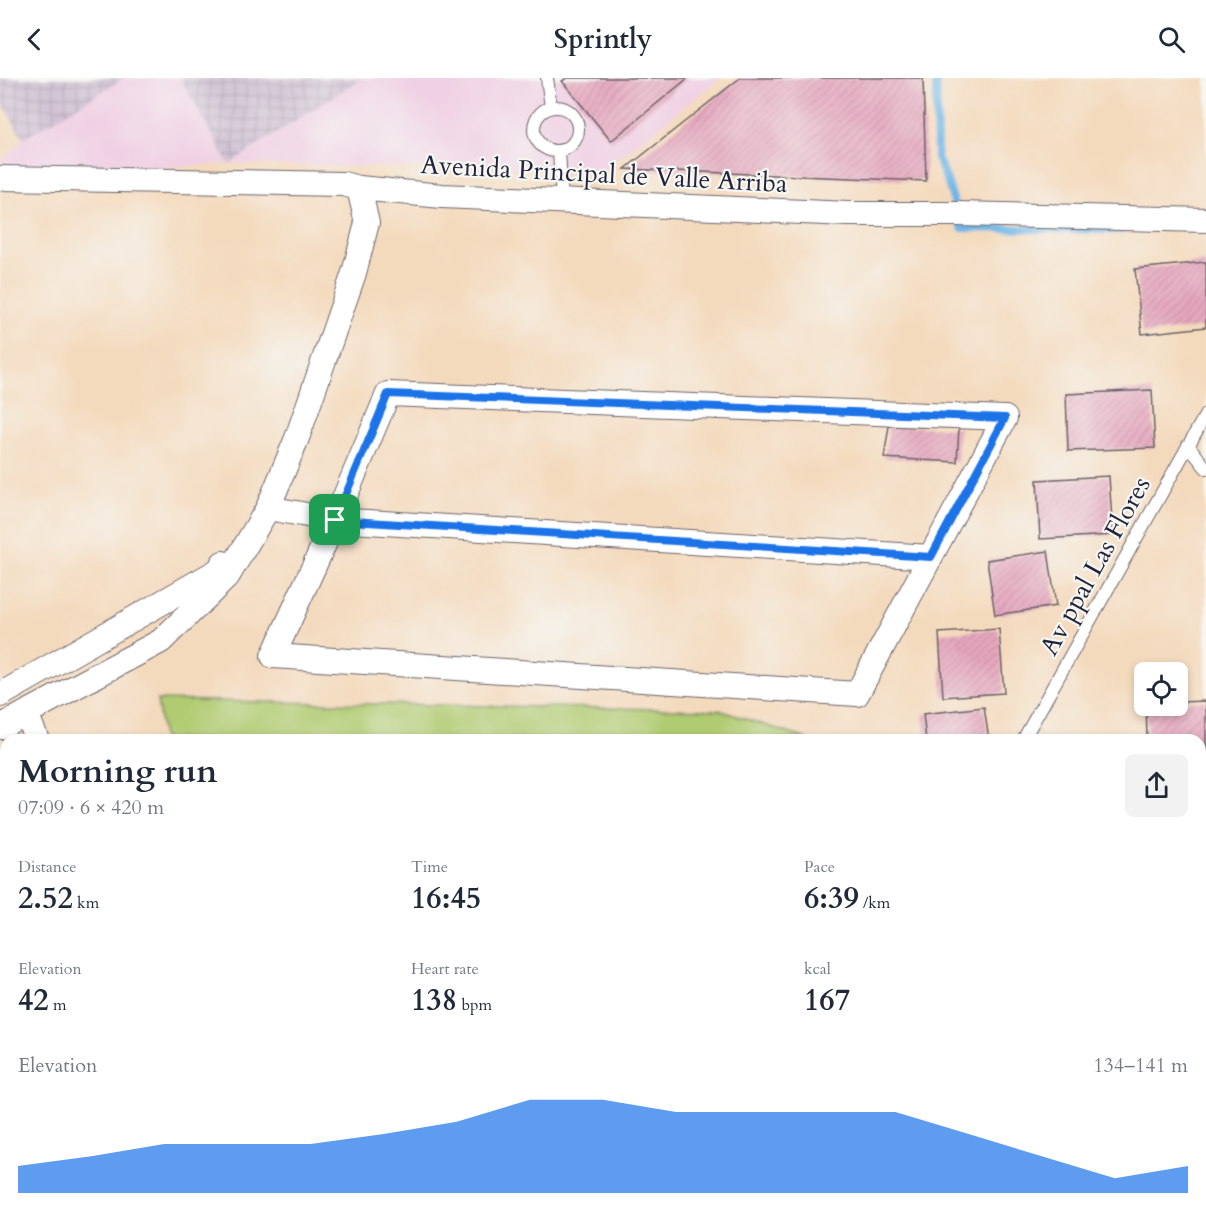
<!DOCTYPE html>
<html lang="en">
<head>
<meta charset="utf-8">
<style>
  :root { --surface:#fff; --page:#f2f2f3; --text:#1f2937; --muted:#747a83; --accent:#1a73e8 }
  body { margin:0; font-family:Cardo,serif; background:var(--page); color:var(--text); height:100vh; display:flex; flex-direction:column; font-size:22px; white-space:nowrap }
  * { box-sizing:border-box; margin:0 }
  p { font-size:20px; color:var(--muted) }
  .icon { flex:none; width:33px; height:33px; fill:none; stroke:currentColor; stroke-width:2; stroke-linecap:round; stroke-linejoin:round }
  .map { position:relative; flex:1; overflow:hidden }
  .details { position:absolute; left:0px; top:656px; width:1206px; height:488px; display:flex; flex-direction:column; background:var(--surface); border-radius:18px 18px 0 0; box-shadow:0 3px 9px #0003 }
  .details>* { flex:none }
  .fabs { position:absolute; left:1134px; top:584px; display:grid; gap:12px }
  .fabs a { display:grid; place-items:center; width:54px; height:54px; border-radius:9px; background:var(--surface); box-shadow:0 3px 9px #0003; font-size:30px }
  .pin { position:absolute; display:grid; place-items:center; width:51px; height:51px; color:#fff; margin:-26px; border-radius:12px; box-shadow:0 3px 9px #0006 }
  .round { display:grid; place-items:center; flex:none; width:63px; height:63px; border-radius:9px; background:var(--page) }
  .headline { display:flex; align-items:center; justify-content:space-between; height:102px; padding:0 18px }
  h1 { font-size:33px; font-weight:700; line-height:45px }
  .stats { display:grid; grid-template-columns:repeat(3,1fr); gap:9px; height:102px; padding:6px 18px }
  .stats div { display:grid; align-content:center }
  .stats b { font-size:30px; font-weight:700 }
  .stats small { font-size:16px; font-weight:400 }
  .stats p { font-size:16px }
  .chart { height:168px; padding:12px 18px }
  .chart p { display:flex; justify-content:space-between }
  .chart svg { width:100%; height:108px; margin-top:6px; fill:var(--accent); opacity:.7 }
  header { display:flex; justify-content:space-between; align-items:center; height:78px; padding:0 18px; background:var(--surface); font-size:27px; font-weight:700 }
  .map>svg:first-child { display:block }
  .built { fill:#f0d0e4 }
  .industrial { fill:url(#industrial-grid) }
  .park { fill:url(#park-crowns); stroke:#697656; stroke-width:1.5 }
  .pitch { fill:#b0cb71; stroke:#697656; stroke-width:1.5 }
  .lines { fill:none; stroke-linecap:round; stroke-linejoin:round }
  .stream { stroke:#6eb6e6; stroke-width:8 }
  .building { fill:url(#building-hatch) }
  .service-casing { stroke:#6c6268; stroke-width:14 }
  .minor-casing { stroke:#6c6268; stroke-width:26 }
  .service { stroke:#fff; stroke-width:12 }
  .minor { stroke:#fff; stroke-width:24 }
  .route-casing { stroke:#fff; stroke-width:12 }
  .route { stroke:#1a73e8; stroke-width:8 }
  .labels { text-anchor:middle; dominant-baseline:central; stroke-width:4.5; stroke-linejoin:round; paint-order:stroke }
  .street-label { font-size:26px; fill:#22223b; stroke:#f6f6f2 }
</style>
</head>
<body>
<header><svg class="icon" aria-label="back" viewBox="0 0 24 24"><path d="M15 5l-7 7 7 7"/></svg>Sprintly<svg class="icon" aria-label="search" viewBox="0 0 24 24"><circle cx="10" cy="10" r="6"/><path d="M15 15l6 6"/></svg></header>
<div class="map">
<svg width="1206" height="1142" viewBox="0 0 1206 1142">
  <defs>
    <pattern id="industrial-grid" width="8" height="8" patternUnits="userSpaceOnUse" patternTransform="scale(1.5)"><rect width="8" height="8" fill="#cebed1"/><path d="M0 4h8M4 0v8" fill="none" stroke="#b1a3b4"/></pattern>
    <pattern id="park-crowns" width="20" height="18" patternUnits="userSpaceOnUse" patternTransform="scale(1.5)"><rect width="20" height="18" fill="#b0cb71"/><path d="M2 6a3 3 0 1 1 6 0M12 15a3 3 0 1 1 6 0" fill="none" stroke="#97ae63"/></pattern>
    <pattern id="building-hatch" width="6" height="6" patternUnits="userSpaceOnUse" patternTransform="scale(1.5)"><rect width="6" height="6" fill="#e6a7be"/><path d="M-1 1l2-2M0 6l6-6M5 7l2-2" fill="none" stroke="#c58fa4"/></pattern>
  </defs>
  <rect width="100%" height="100%" fill="#f6f6f2"/>
  <filter id="ink" filterUnits="userSpaceOnUse"><feTurbulence type="fractalNoise" baseFrequency=".0167" numOctaves="2"/><feDisplacementMap in="SourceGraphic" scale="12" xChannelSelector="R" yChannelSelector="G"/><feConvolveMatrix kernelMatrix="1 2 1 2 8 2 1 2 1" color-interpolation-filters="sRGB"/></filter>
  <filter id="wash" filterUnits="userSpaceOnUse"><feTurbulence type="fractalNoise" baseFrequency=".008" numOctaves="4" result="noise"/><feDisplacementMap in="SourceGraphic" scale="24" xChannelSelector="R" yChannelSelector="G"/><feGaussianBlur stdDeviation="1.35" result="paint"/><feColorMatrix in="noise" values="0 0 0 0 0 0 0 0 0 0 0 0 0 0 0 0 0 1.4 0 .05"/><feComposite in="paint" operator="in"/></filter>
  <g filter="url(#wash)">
    <rect width="100%" height="100%" fill="#f4dabd"/>
    <path class="built" d="M121 0H180L229 86 362 0H721L603 93 229 86 0 97V84L35 48Z"/>
    <g class="industrial">
      <path d="M0 0H124L23 61 0 21Z"/>
      <path d="M180 0H362L229 86Z"/>
    </g>
    <path class="park" d="M1206 835V1142H763L756 1137H1200V845Z"/>
    <path class="pitch" d="M157 622 719 632 807 661H163Z"/>
    <g class="lines">
      <path class="stream" d="M936 0 937 80 947 102 962 150 1121 152"/>
    </g>
    <g id="blocks">
      <g class="building">
        <path d="M567 0H688L611 63 562 3Z"/>
        <path d="M740 0H923L926 103 625 91Z"/>
        <path d="M1206 184V249L1142 256 1135 191Z"/>
        <path d="M1152 312 1155 370 1068 373 1066 316Z"/>
        <path d="M889 348 959 350 957 384 884 380Z"/>
        <path d="M1109 398 1113 457 1040 461 1037 402Z"/>
        <path d="M1048 473 1056 528 995 537 987 482Z"/>
        <path d="M999 551 1004 615 943 619 939 555Z"/>
        <path d="M1206 623V688L1200 689V662H1147L1146 627H1178V624Z"/>
        <path d="M984 629 989 662H926L923 636Z"/>
      </g>
    </g>
  </g>
  <g filter="url(#ink)">
    <use href="#blocks" fill-opacity="0" stroke="#6c6268" stroke-width="1.5"/>
    <g class="lines">
      <g class="service-casing">
        <g id="service">
          <path d="M547 0 551 29"/>
          <circle cx="556" cy="51" r="22"/>
          <path d="M559 73 562 123"/>
          <path d="M1188 367 1206 390"/>
          <path d="M1023 662 1206 336"/>
        </g>
      </g>
      <g class="minor-casing">
        <g id="minor">
          <path d="M0 100 343 106 359 110 442 118 848 136H958L1206 142"/>
          <path d="M388 316 1005 340 857 616 273 578 335 442Z"/>
          <path d="M268 430 335 442 931 479"/>
          <path d="M0 617 219 492 223 485"/>
          <path d="M26 635 37 662"/>
          <path d="M0 649 161 563 227 499 268 430 297 360 354 195 367 145 359 110"/>
          <path d="M172 1142 194 1137"/>
        </g>
      </g>
      <use href="#service" class="service"/>
      <use href="#minor" class="minor"/>
    </g>
  </g>
  <g class="lines" filter="url(#ink)">
    <g class="route-casing">
      <path id="route" d="M388 316 1005 340 931 479 335 442Z"/>
    </g>
    <use href="#route" class="route"/>
  </g>
  <g class="labels">
    <g class="street-label">
      <text transform="translate(604 96) rotate(3)">Avenida Principal de Valle Arriba</text>
      <text transform="translate(1095 488) rotate(-61)">Av ppal Las Flores</text>
    </g>
  </g>
</svg>
<div class="fabs">
<a><svg class="icon" aria-label="locate" viewBox="0 0 24 24"><circle cx="12" cy="12" r="6"/><path d="M12 2v4M12 18v4M2 12h4M18 12h4"/></svg></a>
</div>
<div class="pin" style="left:335px;top:442px;background:#1e9e55"><svg class="icon" aria-label="arrive" viewBox="0 0 24 24"><path d="M6 21V4h12l-3 4 3 4H6"/></svg></div>
<section class="details">
<div class="headline"><div><h1>Morning run</h1><p>07:09 · 6 × 420 m</p></div><a class="round"><svg class="icon" aria-label="share" viewBox="0 0 24 24"><path d="M12 15V3M7 8l5-5 5 5M5 13v7h14v-7"/></svg></a></div>
<div class="stats">
<div><p>Distance</p><b>2.52<small> km</small></b></div>
<div><p>Time</p><b>16:45</b></div>
<div><p>Pace</p><b>6:39<small> /km</small></b></div>
</div>
<div class="stats">
<div><p>Elevation</p><b>42<small> m</small></b></div>
<div><p>Heart rate</p><b>138<small> bpm</small></b></div>
<div><p>kcal</p><b>167</b></div>
</div>
<div class="chart"><p><span>Elevation</span>134–141 m</p>
<svg viewBox="0 0 160 44" preserveAspectRatio="none"><path d="M0 44V33L10 29L20 24L30 24L40 24L50 20L60 15L70 6L80 6L90 11L100 11L110 11L120 11L130 20L140 29L150 38L160 33V44z"/></svg>
</div>
</section>
</div>
</body>
</html>
